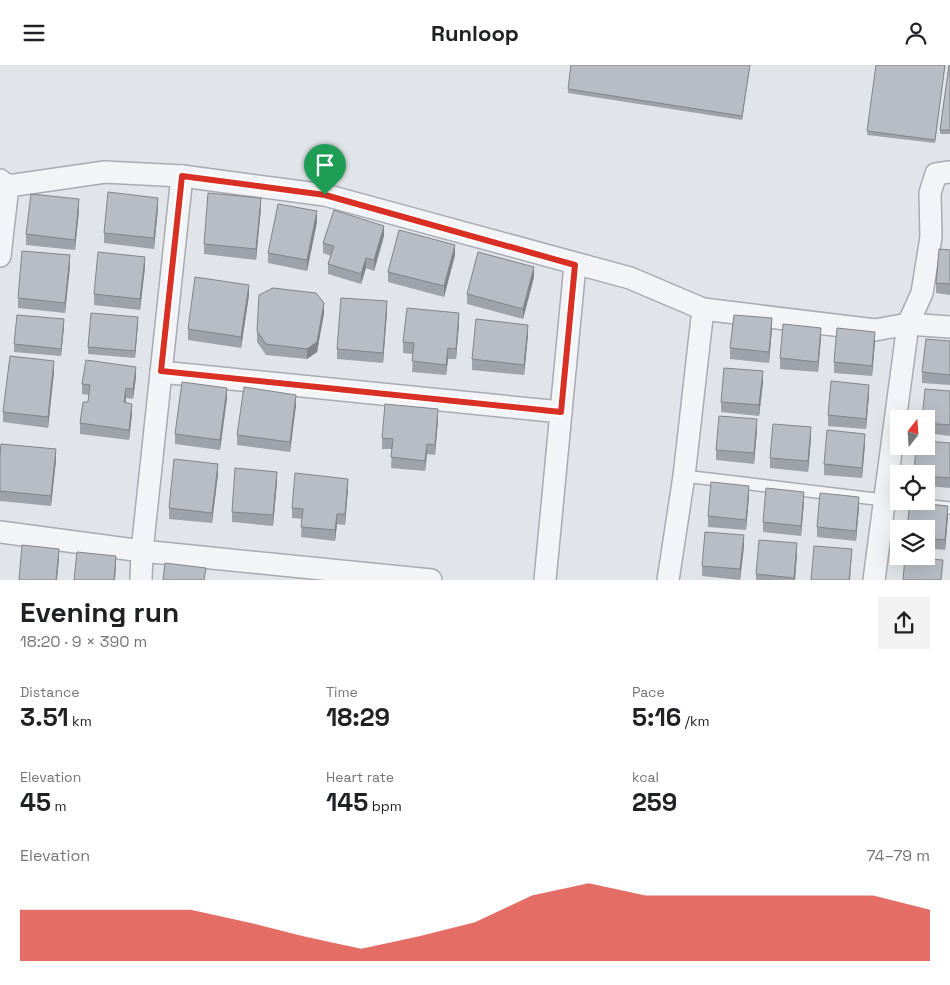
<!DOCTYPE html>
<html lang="en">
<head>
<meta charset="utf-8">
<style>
  :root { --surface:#fff; --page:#f2f2f2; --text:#202124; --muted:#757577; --accent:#d93025 }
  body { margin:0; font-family:"Space Grotesk",sans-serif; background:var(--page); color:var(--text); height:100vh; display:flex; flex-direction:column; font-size:19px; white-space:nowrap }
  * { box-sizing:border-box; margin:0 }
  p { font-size:16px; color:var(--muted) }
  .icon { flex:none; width:28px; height:28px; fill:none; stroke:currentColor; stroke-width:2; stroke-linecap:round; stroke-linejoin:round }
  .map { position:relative; height:515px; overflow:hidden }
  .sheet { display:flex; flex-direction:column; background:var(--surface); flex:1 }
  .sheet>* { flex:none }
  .needle { width:32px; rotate:17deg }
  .fabs { position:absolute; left:890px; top:345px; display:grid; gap:10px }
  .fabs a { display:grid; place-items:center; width:45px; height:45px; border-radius:0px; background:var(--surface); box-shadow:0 5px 20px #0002; font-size:25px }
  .pin { position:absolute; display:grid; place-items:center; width:42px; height:42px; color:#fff; margin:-51px -21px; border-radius:50% 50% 50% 0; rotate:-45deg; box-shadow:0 0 5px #0007 }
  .pin .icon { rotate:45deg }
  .round { display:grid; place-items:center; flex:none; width:52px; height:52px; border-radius:0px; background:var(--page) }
  .head { display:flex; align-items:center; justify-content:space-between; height:85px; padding:0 20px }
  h1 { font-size:28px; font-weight:700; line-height:38px }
  .metrics { display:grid; grid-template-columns:repeat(3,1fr); gap:8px; height:85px; padding:5px 20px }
  .metrics div { display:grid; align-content:center }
  .metrics b { font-size:25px; font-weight:700 }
  .metrics small { font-size:14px; font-weight:400 }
  .metrics p { font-size:14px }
  .chart { height:140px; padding:10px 20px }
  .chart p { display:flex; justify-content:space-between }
  .chart svg { width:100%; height:90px; margin-top:5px; fill:var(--accent); opacity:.7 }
  header { display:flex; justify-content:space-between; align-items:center; height:65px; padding:0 20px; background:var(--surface); font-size:22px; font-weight:700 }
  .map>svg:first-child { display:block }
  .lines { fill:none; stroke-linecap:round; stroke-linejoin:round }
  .lane-casing { stroke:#a7abb2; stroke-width:14 }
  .street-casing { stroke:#a7abb2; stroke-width:24 }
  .lane { stroke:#f3f4f7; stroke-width:11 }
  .street { stroke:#f3f4f7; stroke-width:21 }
  .wall { fill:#9ea3a9 }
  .shaded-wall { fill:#818489 }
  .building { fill:#b8bdc4; stroke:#818489 }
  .route-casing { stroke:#fff; stroke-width:10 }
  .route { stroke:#d93025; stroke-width:6 }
</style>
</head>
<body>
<header><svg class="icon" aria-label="menu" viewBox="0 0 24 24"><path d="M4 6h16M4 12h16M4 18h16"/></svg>Runloop<svg class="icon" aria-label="person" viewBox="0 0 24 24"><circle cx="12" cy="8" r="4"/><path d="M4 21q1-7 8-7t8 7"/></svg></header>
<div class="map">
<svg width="950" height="515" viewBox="0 0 950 515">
  <rect width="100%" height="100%" fill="#e1e4e8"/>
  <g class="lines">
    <g class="lane-casing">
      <path id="lane" d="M684 411 950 443"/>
    </g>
    <g class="street-casing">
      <g id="street">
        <path d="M0 115 8 121 105 107 182 111 325 130 630 213 703 244 875 265 908 259 922 228 931 172 930 128 936 109 950 107"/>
        <path d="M0 191 8 121"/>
        <path d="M161 307 561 347"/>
        <path d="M0 467 142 486 431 515"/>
        <path d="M141 515 142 486 182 111"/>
        <path d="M545 515 575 200"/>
        <path d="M668 515 684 411 703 244"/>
        <path d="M874 515 908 259 950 262"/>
      </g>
    </g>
    <use href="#lane" class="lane"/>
    <use href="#street" class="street"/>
  </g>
  <g class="wall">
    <path d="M570 0H750L742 55 568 28 571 0Z"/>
    <path d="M876 0H945L935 78 867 70Z"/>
    <path d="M950 0V69H940V65Z"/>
    <path d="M158 143 154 184 104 178V168Z"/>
    <path d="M261 143 256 195 204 189V179Z"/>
    <path d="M79 145 75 185 26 180V169Z"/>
    <path d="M317 157 307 206 268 198V188Z"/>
    <path d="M384 171 374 206 366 203 361 219 328 209V199L331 191 323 188V178Z"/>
    <path d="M950 185V230L936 228V218Z"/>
    <path d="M455 190 444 232 388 217V207Z"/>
    <path d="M70 201 65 248 18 243V233Z"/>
    <path d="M145 202 140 245 94 240V229Z"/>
    <path d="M534 212 523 254 467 239V229Z"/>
    <path d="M249 230 241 283 188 275V264Z"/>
    <path d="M387 247 383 298 337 294V284Z"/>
    <path d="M324 248 317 287 307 294 266 290 257 277V266Z"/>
    <path d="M138 259 135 293 88 289V282Z"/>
    <path d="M459 259 456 294H448L446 310 412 307 413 289 403 288V277Z"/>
    <path d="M64 261 61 291 14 287V279Z"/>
    <path d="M772 263 769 298 730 294V283Z"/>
    <path d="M528 270 524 310 472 305V294Z"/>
    <path d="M821 273 818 307 780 304V293Z"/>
    <path d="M950 276V320L922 318V307Z"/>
    <path d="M875 277 872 311 834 308V297Z"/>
    <path d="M54 307 48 363 3 357V347Z"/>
    <path d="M136 312 133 334 126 333V338L132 349 129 375 80 369V358L88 337 89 330 82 329V319Z"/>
    <path d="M763 317 759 351 721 347V337Z"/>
    <path d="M950 326V371L926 368V354Z"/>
    <path d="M869 330 866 364 828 361V350Z"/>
    <path d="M227 333 220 385 175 379V369Z"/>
    <path d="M296 340 290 387 237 380V370Z"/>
    <path d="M438 355 435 390 427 389 425 406 391 403 392 384H382V373Z"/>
    <path d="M757 365 754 399 716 395V385Z"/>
    <path d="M811 373 808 407 770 403V393Z"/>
    <path d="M950 378V423L926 421V409Z"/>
    <path d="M865 379 862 413 824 410V399Z"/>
    <path d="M0 391 56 395 51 441 0 436Z"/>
    <path d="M218 409 212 458 169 454V443Z"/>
    <path d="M277 417 273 461 232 457V447Z"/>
    <path d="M348 424 345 460 337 459 335 476 301 472 302 454 292 453V443Z"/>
    <path d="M749 431 746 465 708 462V451Z"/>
    <path d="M804 437 801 471 763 467V457Z"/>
    <path d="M859 442 856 476 817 472V462Z"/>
    <path d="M948 451 945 485 926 483V464Z"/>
    <path d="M744 481 740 515 702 511V501Z"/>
    <path d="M797 489 795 515H756V509Z"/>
  </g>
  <g class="shaded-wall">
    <path d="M750 0 742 55V51Z"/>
    <path d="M158 133V143L154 184V173Z"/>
    <path d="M261 133V143L256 195V184Z"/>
    <path d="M79 134V145L75 185V175Z"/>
    <path d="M317 146V157L307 206V195Z"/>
    <path d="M384 161V171L374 206V195Z"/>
    <path d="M455 180V190L444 232V221Z"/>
    <path d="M70 190V201L65 248V238Z"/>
    <path d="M145 192V202L140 245V234Z"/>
    <path d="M366 193V203L361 219V209Z"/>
    <path d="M534 202V212L523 254V244Z"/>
    <path d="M249 220V230L241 283V272Z"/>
    <path d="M387 236V247L383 298V288Z"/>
    <path d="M324 238V248L317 287 307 294V284Z"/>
    <path d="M459 248V259L456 294V284Z"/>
    <path d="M138 252V259L135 293V286Z"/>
    <path d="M772 253V263L769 298V287Z"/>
    <path d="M64 254V261L61 291V284Z"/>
    <path d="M528 260V270L524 310V300Z"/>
    <path d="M821 263V273L818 307V297Z"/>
    <path d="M875 267V277L872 311V301Z"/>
    <path d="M448 283V294L446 310V300Z"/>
    <path d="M54 296V307L48 363V352Z"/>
    <path d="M136 302V312L133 334V324Z"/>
    <path d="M763 306V317L759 351V340Z"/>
    <path d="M869 320V330L866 364V354Z"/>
    <path d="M126 323V333L124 348V337Z"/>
    <path d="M227 323V333L220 385V375Z"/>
    <path d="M296 330V340L290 387V377Z"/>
    <path d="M132 339V349L129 375V365Z"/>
    <path d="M438 344V355L435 390V380Z"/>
    <path d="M757 354V365L754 399V388Z"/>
    <path d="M811 362V373L808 407V396Z"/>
    <path d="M865 369V379L862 413V403Z"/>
    <path d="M427 379V389L425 406V396Z"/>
    <path d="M56 384V395L51 441V431Z"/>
    <path d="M218 399V409L212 458V448Z"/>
    <path d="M277 407V417L273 461V450Z"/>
    <path d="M348 414V424L345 460V449Z"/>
    <path d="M749 421V431L746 465V455Z"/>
    <path d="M804 427V437L801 471V461Z"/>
    <path d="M859 432V442L856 476V466Z"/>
    <path d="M948 441V451L945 485V475Z"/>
    <path d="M337 449V459L335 476V465Z"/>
    <path d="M744 470V481L740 515V504Z"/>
    <path d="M797 478V489L795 515H794Z"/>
    <path d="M59 484V494L57 515H56Z"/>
    <path d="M852 484 850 515H849Z"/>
    <path d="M116 491V502L115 515H114Z"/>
  </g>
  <g class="building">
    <path d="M571 0H750L742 51 568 24Z"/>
    <path d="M876 0H945L935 75 867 66Z"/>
    <path d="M949 0H950V65H940Z"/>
    <path d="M108 127 158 133 154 173 104 168Z"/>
    <path d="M208 128 261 133 256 184 204 179Z"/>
    <path d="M31 129 79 134 75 175 26 169Z"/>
    <path d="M278 139 317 146 307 195 268 188Z"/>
    <path d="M334 145 384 161 374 195 366 193 361 209 328 199 334 181 323 178Z"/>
    <path d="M399 165 455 180 444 221 388 207Z"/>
    <path d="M939 184 950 185V219L936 218Z"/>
    <path d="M22 186 70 190 65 238 18 233Z"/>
    <path d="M98 187 145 192 140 234 94 229Z"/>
    <path d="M478 187 534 202 523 244 467 229Z"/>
    <path d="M195 212 249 220 241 272 188 264Z"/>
    <path d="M273 223 316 228 324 238 317 277 307 284 266 279 257 266 259 230Z"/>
    <path d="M341 233 387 236 383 288 337 284Z"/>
    <path d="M407 243 459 248 456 284 448 283 446 300 412 296 414 278 403 277Z"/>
    <path d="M91 248 138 252 135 286 88 282Z"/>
    <path d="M17 250 64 254 61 284 14 279Z"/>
    <path d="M734 250 772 253 769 287 730 283Z"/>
    <path d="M476 254 528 260 524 300 472 294Z"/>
    <path d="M783 259 821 263 818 297 780 293Z"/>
    <path d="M837 263 875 267 872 301 834 297Z"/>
    <path d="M926 274 950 276V310L922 307Z"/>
    <path d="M10 291 54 296 48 352 3 347Z"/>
    <path d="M86 295 136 302 133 324 126 323 124 337 132 339 129 365 80 358 83 337H88L90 320 82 319Z"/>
    <path d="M724 303 763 306 759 340 721 337Z"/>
    <path d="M831 316 869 320 866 354 828 350Z"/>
    <path d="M182 317 227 323 220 375 175 369Z"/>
    <path d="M244 322 296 330 290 377 237 370Z"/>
    <path d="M925 324 950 326V360L926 358V354H922Z"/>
    <path d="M385 339 438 344 435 380 427 379 425 396 391 392 393 374 382 373Z"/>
    <path d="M719 351 757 354 754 388 716 385Z"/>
    <path d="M773 359 811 362 808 396 770 393Z"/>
    <path d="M827 365 865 369 862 403 824 399Z"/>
    <path d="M926 376 950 378V413L926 411V409H914L916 381H926Z"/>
    <path d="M1 379 56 384 51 431 0 426V391Z"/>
    <path d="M174 394 218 399 212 448 169 443Z"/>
    <path d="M235 403 277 407 273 450 232 447Z"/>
    <path d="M295 408 348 414 345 449H337L335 465 301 462 303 444 292 443Z"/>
    <path d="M711 417 749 421 746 455 708 451Z"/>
    <path d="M766 423 804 427 801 461 763 457Z"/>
    <path d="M820 428 859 432 856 466 817 462Z"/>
    <path d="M910 437 948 441 945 475 926 473V464H907Z"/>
    <path d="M705 467 744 470 740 504 702 501Z"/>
    <path d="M759 475 797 478 794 513 756 509Z"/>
    <path d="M22 480 59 484 56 515H19Z"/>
    <path d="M814 481 852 484 849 515H811Z"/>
    <path d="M77 487 116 491 114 515H74Z"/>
    <path d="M905 492 943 495 941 515H903Z"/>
    <path d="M165 498 206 503 204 515H163Z"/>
  </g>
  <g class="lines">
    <g class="route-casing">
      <path id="route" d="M182 111 325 130 575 200 561 347 161 306Z"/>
    </g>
    <use href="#route" class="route"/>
  </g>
</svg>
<div class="fabs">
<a><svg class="needle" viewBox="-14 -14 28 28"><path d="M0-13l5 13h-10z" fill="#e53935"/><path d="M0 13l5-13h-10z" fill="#757577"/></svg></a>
<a><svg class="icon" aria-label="locate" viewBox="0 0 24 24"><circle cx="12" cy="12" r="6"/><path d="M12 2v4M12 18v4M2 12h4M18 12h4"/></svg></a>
<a><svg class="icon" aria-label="layers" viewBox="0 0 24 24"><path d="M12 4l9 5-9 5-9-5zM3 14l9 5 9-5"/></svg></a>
</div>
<div class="pin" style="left:325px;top:130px;background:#1e9e55"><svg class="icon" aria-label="arrive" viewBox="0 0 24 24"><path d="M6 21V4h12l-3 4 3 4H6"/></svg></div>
</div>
<section class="sheet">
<div class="head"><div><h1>Evening run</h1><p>18:20 · 9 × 390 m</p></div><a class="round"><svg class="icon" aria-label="share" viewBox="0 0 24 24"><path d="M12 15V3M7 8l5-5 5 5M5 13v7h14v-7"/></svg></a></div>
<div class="metrics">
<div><p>Distance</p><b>3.51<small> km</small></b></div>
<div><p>Time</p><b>18:29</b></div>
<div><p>Pace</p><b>5:16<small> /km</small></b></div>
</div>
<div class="metrics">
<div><p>Elevation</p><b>45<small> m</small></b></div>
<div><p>Heart rate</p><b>145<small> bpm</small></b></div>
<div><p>kcal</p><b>259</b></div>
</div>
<div class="chart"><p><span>Elevation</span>74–79 m</p>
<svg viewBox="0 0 160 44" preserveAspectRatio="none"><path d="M0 44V19L10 19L20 19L30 19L40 25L50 32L60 38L70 32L80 25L90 12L100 6L110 12L120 12L130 12L140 12L150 12L160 19V44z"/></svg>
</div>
</section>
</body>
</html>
